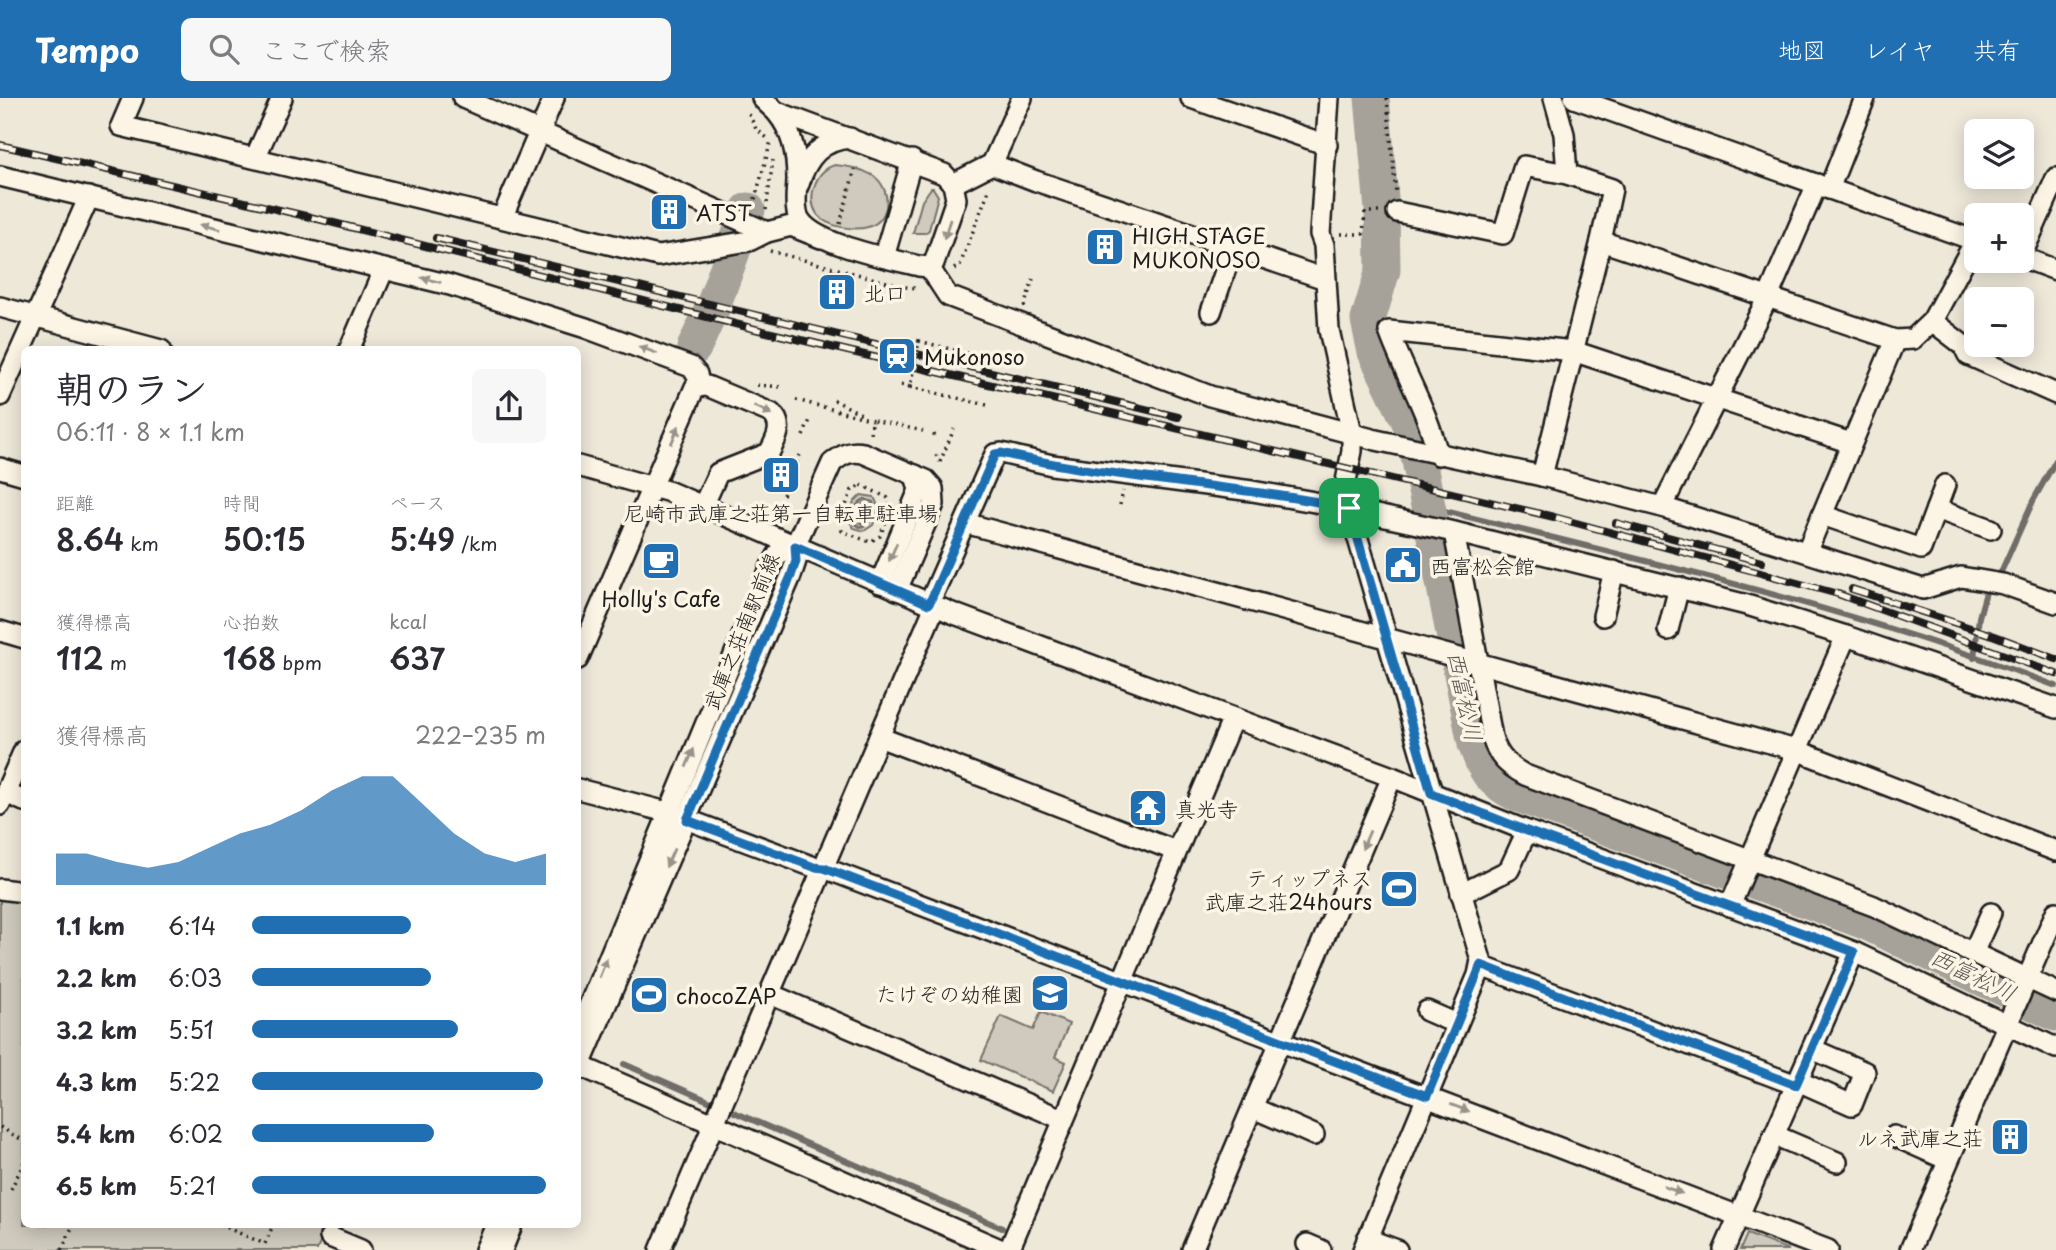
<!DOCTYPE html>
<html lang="ja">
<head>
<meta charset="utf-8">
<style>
  :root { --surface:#fff; --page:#f7f7f7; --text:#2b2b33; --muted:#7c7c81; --accent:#1f6fb2 }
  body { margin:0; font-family:"Playpen Sans","Klee One",sans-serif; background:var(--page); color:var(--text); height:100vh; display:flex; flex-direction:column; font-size:26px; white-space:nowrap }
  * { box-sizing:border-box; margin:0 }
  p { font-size:23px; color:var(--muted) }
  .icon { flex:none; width:38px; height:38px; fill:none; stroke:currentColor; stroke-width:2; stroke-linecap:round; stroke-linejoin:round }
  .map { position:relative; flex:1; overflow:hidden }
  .side { position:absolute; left:21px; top:248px; width:560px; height:882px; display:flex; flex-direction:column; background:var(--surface); border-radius:10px; box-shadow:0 4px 18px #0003 }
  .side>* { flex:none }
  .controls { position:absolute; left:1964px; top:21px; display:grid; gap:14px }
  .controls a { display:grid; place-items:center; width:70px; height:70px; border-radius:10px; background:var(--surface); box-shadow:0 4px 18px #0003; font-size:35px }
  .pin { position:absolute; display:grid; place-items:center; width:60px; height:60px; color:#fff; margin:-30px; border-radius:14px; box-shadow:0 4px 10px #0006 }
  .round { display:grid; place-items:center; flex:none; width:74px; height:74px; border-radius:10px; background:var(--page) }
  .summary { display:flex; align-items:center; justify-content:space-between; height:119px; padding:0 35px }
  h1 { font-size:38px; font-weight:600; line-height:52px }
  .stats { display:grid; grid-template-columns:repeat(3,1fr); gap:10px; height:119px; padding:7px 35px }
  .stats div { display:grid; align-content:center }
  .stats b { font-size:30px; font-weight:600 }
  .stats small { font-size:19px; font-weight:400 }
  .stats p { font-size:19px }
  .chart { height:196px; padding:14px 35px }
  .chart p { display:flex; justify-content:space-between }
  .chart svg { width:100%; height:126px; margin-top:7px; fill:var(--accent); opacity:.7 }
  ul { padding:0 35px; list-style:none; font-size:23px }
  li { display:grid; grid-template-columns:112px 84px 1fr; align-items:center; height:52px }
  li i { height:18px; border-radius:9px; background:var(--accent) }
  header { display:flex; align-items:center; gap:42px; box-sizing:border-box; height:98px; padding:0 35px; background:var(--accent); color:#fff }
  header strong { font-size:33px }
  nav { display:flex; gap:38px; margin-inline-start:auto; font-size:24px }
  .search { width:490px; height:63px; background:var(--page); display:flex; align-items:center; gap:18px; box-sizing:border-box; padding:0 24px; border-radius:10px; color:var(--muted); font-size:26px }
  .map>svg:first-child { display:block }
  .green { fill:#cfcabd; stroke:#76736c; stroke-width:2; fill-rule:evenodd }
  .water { fill:#a7a299; stroke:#6f6c67; stroke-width:2; fill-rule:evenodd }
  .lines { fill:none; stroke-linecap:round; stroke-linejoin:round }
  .stream { stroke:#6f6c67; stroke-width:6 }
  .river { stroke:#a7a299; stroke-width:35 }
  .minor-casing { stroke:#1c1c1c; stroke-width:24 }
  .path { stroke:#1c1c1c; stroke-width:3.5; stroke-dasharray:2 5; stroke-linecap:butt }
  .minor { stroke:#fcf5e5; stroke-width:19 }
  .rail-casing { stroke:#1c1c1c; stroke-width:8 }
  .rail { stroke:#fcf5e5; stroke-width:5; stroke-dasharray:16; stroke-linecap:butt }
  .path-bridge { stroke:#1c1c1c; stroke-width:3.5; stroke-dasharray:2 5; stroke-linecap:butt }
  .oneway { fill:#97938b }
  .route-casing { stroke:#fff; stroke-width:14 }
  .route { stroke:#1f6fb2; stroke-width:9 }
  .labels { text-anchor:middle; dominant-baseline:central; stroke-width:7; stroke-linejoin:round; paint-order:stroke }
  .poi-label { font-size:21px; fill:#1c1c1c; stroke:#fcf5e5; text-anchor:start }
  .street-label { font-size:21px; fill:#1c1c1c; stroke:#fcf5e5 }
  .water-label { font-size:23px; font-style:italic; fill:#5b5854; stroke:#fcf5e5 }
</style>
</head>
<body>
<header>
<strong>Tempo</strong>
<div class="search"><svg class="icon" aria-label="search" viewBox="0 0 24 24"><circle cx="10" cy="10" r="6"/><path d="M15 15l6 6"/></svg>ここで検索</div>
<nav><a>地図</a><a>レイヤ</a><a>共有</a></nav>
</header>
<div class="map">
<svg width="2056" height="1152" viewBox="0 0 2056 1152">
  <rect width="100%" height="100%" fill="#eee8d9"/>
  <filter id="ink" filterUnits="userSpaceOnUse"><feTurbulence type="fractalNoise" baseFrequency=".0143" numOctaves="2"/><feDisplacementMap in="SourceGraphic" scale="14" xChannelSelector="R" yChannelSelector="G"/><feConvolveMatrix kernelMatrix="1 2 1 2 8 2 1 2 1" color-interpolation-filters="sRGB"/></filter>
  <g filter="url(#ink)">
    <g class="green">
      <path d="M835 67C847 68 862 71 872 77 892 89 892 122 868 129 854 133 826 129 817 116 806 99 816 72 835 67Z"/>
      <path d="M931 90H933L938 98 929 132 925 135H913L922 103Z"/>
      <path d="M861 397 874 399 879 410 873 427 864 433 854 430 848 421 854 404ZM865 401 876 408C875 418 871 423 863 429L852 418Z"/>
      <path d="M867 405 870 407 871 413 866 424H860L857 418 861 408Z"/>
      <path d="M0 801 24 804V1127H328L317 1152H0Z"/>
      <path d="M1041 914 1069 926 1055 959 1066 964 1053 993 981 962 1001 918 1033 932Z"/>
      <path d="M1747 1136 1789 1152H1740Z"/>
    </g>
    <path class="water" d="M865 401 873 404 875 413 869 425 860 429 854 425C850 417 856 404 865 401ZM864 405 870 407 872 411 867 423 861 425 857 418Z"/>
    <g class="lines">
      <g class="stream">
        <path d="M1428 409C1639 461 1853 510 2056 588"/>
        <path d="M1974 560 1979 519 1986 494 2001 474 2033 403 2056 362"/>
        <path d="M624 966 711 1004"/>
        <path d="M734 1014 1002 1130"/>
      </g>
      <g class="river">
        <path d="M1372 0 1382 112 1383 172 1368 222 1375 254 1413 332 1475 646C1486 674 1488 681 1516 696L1865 824 2056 916"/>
        <path d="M694 250 712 211 748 112"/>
      </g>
      <g class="minor-casing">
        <g id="minor">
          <path d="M133 0 121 28 658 158 749 143 767 134 791 128 821 140"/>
          <path d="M463 0 767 134"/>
          <path d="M762 0C767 6 773 10 777 15 793 34 797 57 797 81 797 93 794 106 798 118 809 146 891 161 919 168L929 169 934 165 956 101 953 86 944 76 777 14"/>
          <path d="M1191 0 1327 47"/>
          <path d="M1329 0 1320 136 1324 147 1329 232 1352 335V353L1346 383 1349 410 1481 862 1478 877 1363 1152"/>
          <path d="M1554 0 1564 36 1567 76"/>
          <path d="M1574 0 1976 143"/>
          <path d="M255 60 282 0"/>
          <path d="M992 66 1036 83 1325 181"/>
          <path d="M0 78 450 187 586 230 691 269 697 276 699 288"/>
          <path d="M2056 80 2021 159 2056 172"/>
          <path d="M799 86C807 59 822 42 850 40"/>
          <path d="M953 86 992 66 1022 0"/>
          <path d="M1829 91 1865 0"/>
          <path d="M1397 114 1503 136 1524 68 1567 76 1612 91 1601 143 1542 378"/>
          <path d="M502 120 554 0"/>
          <path d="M1601 143 1895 242 1913 241 1932 223 1975 143"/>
          <path d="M884 159 912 62"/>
          <path d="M929 169 948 198 1210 298 1376 342 1542 378 1662 409 1923 491 1961 479 2003 486 2056 505"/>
          <path d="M0 209 161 252"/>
          <path d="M1211 214 1233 150"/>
          <path d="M1932 223 1963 247 1968 257 2056 296"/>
          <path d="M349 252 384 171"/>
          <path d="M0 298 89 99"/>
          <path d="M1438 357C1428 313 1404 275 1389 233L1573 253 1851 345"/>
          <path d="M578 368 670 394 952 515 1392 679 1527 733 1826 843 1854 854 2056 950"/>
          <path d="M0 370 24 377"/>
          <path d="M1662 409 1768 199 1817 86"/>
          <path d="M1936 411 1991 431"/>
          <path d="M1822 417 1921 451 1945 387"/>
          <path d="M965 425 1796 652 2056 753"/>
          <path d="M1454 434 1492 639C1498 659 1507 667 1525 677L1874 808 2056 894"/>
          <path d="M1807 453 1895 242"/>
          <path d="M880 485 919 392 915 377"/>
          <path d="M929 506 995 356 1001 355 1052 367 1252 393 1326 406 1454 434 1747 507 1846 538 2056 610"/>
          <path d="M1603 518 1614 473"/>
          <path d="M1668 532 1679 489"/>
          <path d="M0 533 24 540"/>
          <path d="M578 561 695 289 707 288 771 315C785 326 776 342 769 355L718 375 703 408"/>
          <path d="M879 639 1176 753"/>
          <path d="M578 691 667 714 814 769 824 770 1828 1152"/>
          <path d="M6 695 24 703"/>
          <path d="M0 707 24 652"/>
          <path d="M0 791 24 794"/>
          <path d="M1461 796 1509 772 1527 733"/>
          <path d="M1730 808 1846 538"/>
          <path d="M1973 855 1991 815"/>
          <path d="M1481 868 1796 987"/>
          <path d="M770 896 1062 1021"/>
          <path d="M1427 913 1457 926"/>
          <path d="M578 934 771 468 778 456 795 448"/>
          <path d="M578 967 1002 1152"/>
          <path d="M578 972 791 478 796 463 795 448 832 365C842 357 850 352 863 355L926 382 933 390 934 406 897 492"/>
          <path d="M1798 983 1852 1007 1865 974 1812 951"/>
          <path d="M1253 1010 1314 1037"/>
          <path d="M1774 1037 1837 1064"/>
          <path d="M1894 1038 1948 1062"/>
          <path d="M330 1139 361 1152"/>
          <path d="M1367 1141 1397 1152"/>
          <path d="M1307 1146 1321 1152"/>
          <path d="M485 1152 496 1127"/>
          <path d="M502 1152 512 1127"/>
          <path d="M660 1152 935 508"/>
          <path d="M1009 1152 1233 620"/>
          <path d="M1192 1152 1392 679"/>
          <path d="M1724 1152 1854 854"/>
          <path d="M1910 1152 2056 814"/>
        </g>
      </g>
      <g class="path">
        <path d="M1387 0 1396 96"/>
        <path d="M749 16 756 31 770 42"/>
        <path d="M753 108 771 43"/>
        <path d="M766 112 773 62"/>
        <path d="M840 126 855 71"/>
        <path d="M1341 136H1363L1365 114H1380"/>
        <path d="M770 153 906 189 919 190"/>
        <path d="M954 171 960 167 990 89"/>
        <path d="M832 181 834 170"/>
        <path d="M1024 209 1033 181"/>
        <path d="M919 243 997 263"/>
        <path d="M757 287 782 289"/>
        <path d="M910 289 987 307"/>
        <path d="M796 302 873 322"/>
        <path d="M834 302 865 318"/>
        <path d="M870 335 873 322 923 333"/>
        <path d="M934 336 935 340"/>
        <path d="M803 338 810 322"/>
        <path d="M936 357 940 364"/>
        <path d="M940 364 954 331"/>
        <path d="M861 387 888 400 891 411 880 438 870 444 842 433 840 423 852 392Z"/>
        <path d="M783 397 800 357"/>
        <path d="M1120 407 1123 393"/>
        <path d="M770 418 777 400"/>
        <path d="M0 1029 24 1043"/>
        <path d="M11 1091 24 1064"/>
        <path d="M220 1127 265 1146 273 1127"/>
        <path d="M62 1152 73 1127"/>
      </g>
      <use href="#minor" class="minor"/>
      <g class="rail-casing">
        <g id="rail">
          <path d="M0 47 310 119 767 234 1554 419 1838 496 2056 576"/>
          <path d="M436 140 1178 319"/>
          <path d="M1616 425 1762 464"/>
          <path d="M1852 491 1995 538 2056 561"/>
        </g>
      </g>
      <use href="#rail" class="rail"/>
      <path class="path-bridge" d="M901 287 910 289 919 243 912 241"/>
    </g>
    <defs><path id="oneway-solid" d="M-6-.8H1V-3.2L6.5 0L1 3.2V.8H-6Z" transform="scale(1.75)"/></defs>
    <g class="oneway">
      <use href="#oneway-solid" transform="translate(210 129) rotate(-166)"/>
      <use href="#oneway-solid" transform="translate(947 131) rotate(108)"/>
      <use href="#oneway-solid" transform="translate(431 182) rotate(-166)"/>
      <use href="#oneway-solid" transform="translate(648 252) rotate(-159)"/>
      <use href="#oneway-solid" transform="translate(763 312) rotate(25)"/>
      <use href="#oneway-solid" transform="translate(675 337) rotate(-67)"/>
      <use href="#oneway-solid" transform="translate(893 454) rotate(113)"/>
      <use href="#oneway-solid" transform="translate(690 660) rotate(-67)"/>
      <use href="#oneway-solid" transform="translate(1366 742) rotate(113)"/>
      <use href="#oneway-solid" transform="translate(670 760) rotate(114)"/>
      <use href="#oneway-solid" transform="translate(603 870) rotate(-68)"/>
      <use href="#oneway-solid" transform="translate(1460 1010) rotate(21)"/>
      <use href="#oneway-solid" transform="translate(1673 1092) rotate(21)"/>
    </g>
  </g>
  <g class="lines" filter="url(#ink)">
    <g class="route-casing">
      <path id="route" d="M1001 355C1115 382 1234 386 1349 410L1431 695 1527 733 1854 854 1796 987 1481 867 1427 998 824 770 814 769 687 722 791 478 796 463 795 448 929 506 995 356Z"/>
    </g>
    <use href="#route" class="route"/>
  </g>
  <defs>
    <g id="building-square" transform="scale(2.0125)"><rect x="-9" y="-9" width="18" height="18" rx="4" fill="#1f6fb2" stroke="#fcf5e5"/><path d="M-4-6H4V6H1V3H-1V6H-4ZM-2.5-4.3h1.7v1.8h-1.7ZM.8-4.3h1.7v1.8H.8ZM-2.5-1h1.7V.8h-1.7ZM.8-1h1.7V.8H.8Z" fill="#fff"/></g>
    <g id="station-square" transform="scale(2.0125)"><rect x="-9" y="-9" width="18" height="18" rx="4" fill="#1f6fb2" stroke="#fcf5e5"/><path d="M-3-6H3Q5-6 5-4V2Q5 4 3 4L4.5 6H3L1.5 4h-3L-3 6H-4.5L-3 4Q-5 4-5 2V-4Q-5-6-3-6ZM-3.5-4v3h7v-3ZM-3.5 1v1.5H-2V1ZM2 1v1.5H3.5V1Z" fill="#fff"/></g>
    <g id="cafe-square" transform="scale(2.0125)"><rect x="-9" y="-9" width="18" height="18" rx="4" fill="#1f6fb2" stroke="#fcf5e5"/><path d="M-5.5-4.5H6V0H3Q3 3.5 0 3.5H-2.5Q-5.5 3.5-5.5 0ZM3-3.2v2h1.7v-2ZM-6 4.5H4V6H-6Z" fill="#fff"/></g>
    <g id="civic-square" transform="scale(2.0125)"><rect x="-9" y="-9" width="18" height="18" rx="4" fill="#1f6fb2" stroke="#fcf5e5"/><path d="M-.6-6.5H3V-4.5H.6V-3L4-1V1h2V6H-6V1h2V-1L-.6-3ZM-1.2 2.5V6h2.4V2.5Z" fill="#fff"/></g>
    <g id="temple-square" transform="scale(2.0125)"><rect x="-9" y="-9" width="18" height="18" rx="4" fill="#1f6fb2" stroke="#fcf5e5"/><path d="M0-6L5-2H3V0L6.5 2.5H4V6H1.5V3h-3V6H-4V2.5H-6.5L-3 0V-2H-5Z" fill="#fff"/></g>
    <g id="stadium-square" transform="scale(2.0125)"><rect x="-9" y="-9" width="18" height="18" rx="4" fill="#1f6fb2" stroke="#fcf5e5"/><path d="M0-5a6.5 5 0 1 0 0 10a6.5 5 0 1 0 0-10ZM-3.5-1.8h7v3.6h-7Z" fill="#fff"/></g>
    <g id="school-square" transform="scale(2.0125)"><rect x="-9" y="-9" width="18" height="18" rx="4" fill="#1f6fb2" stroke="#fcf5e5"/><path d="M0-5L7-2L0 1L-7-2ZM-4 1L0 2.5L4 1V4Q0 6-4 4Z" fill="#fff"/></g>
  </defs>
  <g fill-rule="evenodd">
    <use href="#building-square" x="669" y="114"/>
    <use href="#building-square" x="1105" y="149"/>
    <use href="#building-square" x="837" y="194"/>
    <use href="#station-square" x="897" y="258"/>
    <use href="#building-square" x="781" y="377"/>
    <use href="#cafe-square" x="661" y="463"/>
    <use href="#civic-square" x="1403" y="467"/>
    <use href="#temple-square" x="1148" y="710"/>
    <use href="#stadium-square" x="1399" y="791"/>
    <use href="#school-square" x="1050" y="895"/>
    <use href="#stadium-square" x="649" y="897"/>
    <use href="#building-square" x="2010" y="1039"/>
  </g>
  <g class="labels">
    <g class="poi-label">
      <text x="696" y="114">ATST</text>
      <text x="1132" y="137">HIGH STAGE<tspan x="1132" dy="24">MUKONOSO</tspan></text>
      <text x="864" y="194">北口</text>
      <text x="924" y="258">Mukonoso</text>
      <text x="781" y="414" text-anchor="middle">尼崎市武庫之荘第一自転車駐車場</text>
      <text x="1430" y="467">西富松会館</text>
      <text x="661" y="500" text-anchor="middle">Holly's Cafe</text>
      <text x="1175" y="710">真光寺</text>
      <text x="1372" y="779" text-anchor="end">ティップネス<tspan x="1372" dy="24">武庫之荘24hours</tspan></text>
      <text x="1023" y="895" text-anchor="end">たけぞの幼稚園</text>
      <text x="676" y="897">chocoZAP</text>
      <text x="1983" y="1039" text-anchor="end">ルネ武庫之荘</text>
    </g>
    <g class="street-label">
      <text transform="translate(740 533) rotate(-68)">武庫之荘南駅前線</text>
    </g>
    <g class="water-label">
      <text transform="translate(1466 598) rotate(78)">西富松川</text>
      <text transform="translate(1974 876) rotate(26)">西富松川</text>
    </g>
  </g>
</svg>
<div class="controls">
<a><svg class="icon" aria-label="layers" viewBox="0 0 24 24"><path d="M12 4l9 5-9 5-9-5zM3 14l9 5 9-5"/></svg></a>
<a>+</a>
<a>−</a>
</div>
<div class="pin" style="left:1349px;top:410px;background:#1e9e55"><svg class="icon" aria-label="arrive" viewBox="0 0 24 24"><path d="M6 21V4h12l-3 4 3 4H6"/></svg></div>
<section class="side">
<div class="summary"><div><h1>朝のラン</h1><p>06:11 · 8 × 1.1 km</p></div><a class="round"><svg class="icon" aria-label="share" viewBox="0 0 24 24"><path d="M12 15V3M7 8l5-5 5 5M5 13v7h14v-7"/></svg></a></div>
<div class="stats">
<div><p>距離</p><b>8.64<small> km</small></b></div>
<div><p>時間</p><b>50:15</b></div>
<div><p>ペース</p><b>5:49<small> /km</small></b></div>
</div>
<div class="stats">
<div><p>獲得標高</p><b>112<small> m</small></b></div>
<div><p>心拍数</p><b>168<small> bpm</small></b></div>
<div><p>kcal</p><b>637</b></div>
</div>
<div class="chart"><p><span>獲得標高</span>222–235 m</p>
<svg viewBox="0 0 160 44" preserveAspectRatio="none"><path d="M0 44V33L10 33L20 36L30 38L40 36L50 31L60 26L70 23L80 18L90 11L100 6L110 6L120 16L130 26L140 33L150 36L160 33V44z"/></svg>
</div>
<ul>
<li><b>1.1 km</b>6:14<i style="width:54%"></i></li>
<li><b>2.2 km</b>6:03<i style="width:61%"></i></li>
<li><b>3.2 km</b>5:51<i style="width:70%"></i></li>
<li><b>4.3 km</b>5:22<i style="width:99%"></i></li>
<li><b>5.4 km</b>6:02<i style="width:62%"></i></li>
<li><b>6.5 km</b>5:21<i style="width:100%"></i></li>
</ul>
</section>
</div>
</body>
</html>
